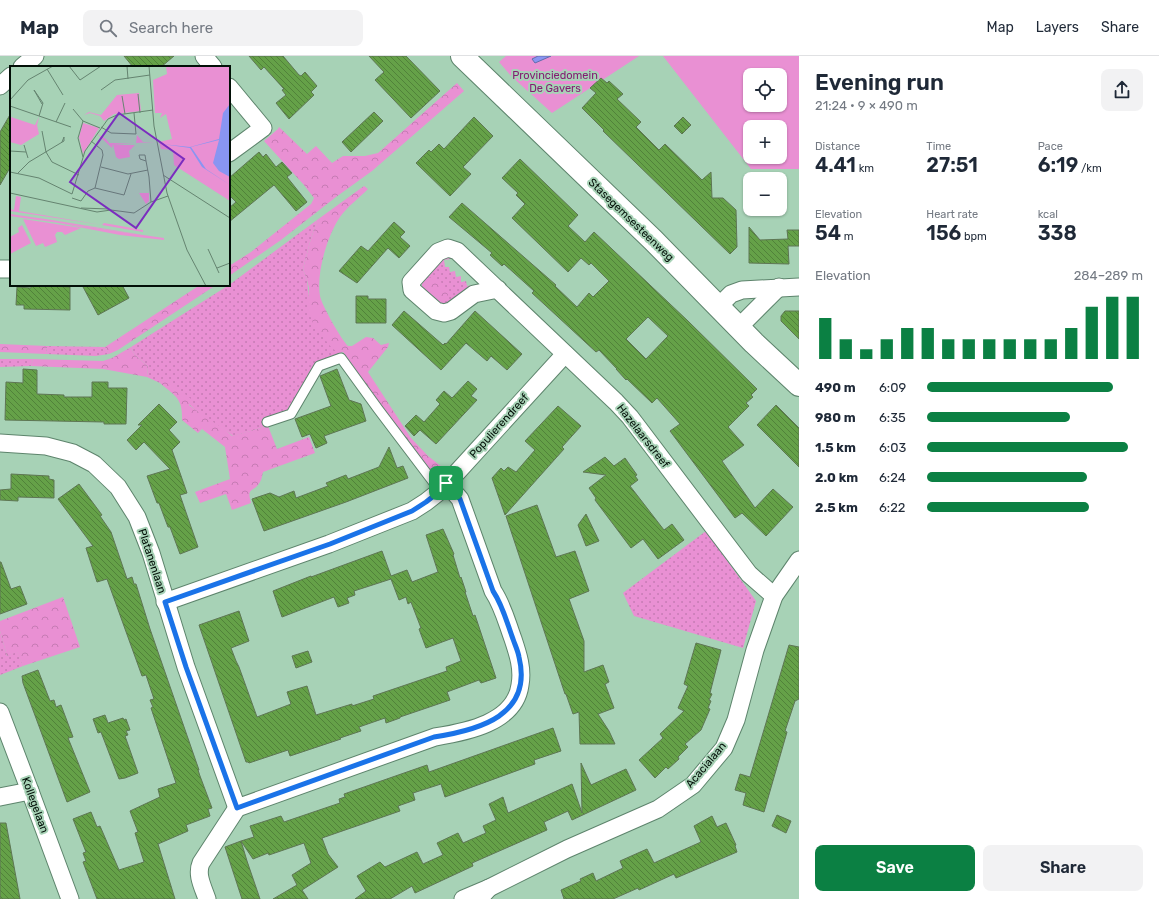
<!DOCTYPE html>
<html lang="en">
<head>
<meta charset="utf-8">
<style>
  :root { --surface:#fff; --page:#f2f2f3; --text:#1f2937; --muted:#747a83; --line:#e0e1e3; --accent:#0b8043 }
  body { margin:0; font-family:Rubik,sans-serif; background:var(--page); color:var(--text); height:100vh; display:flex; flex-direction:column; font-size:15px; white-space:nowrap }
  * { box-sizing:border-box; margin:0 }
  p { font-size:13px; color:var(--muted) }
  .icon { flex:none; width:22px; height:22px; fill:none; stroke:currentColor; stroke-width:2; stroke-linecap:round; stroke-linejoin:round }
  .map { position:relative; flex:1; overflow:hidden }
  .drawer { display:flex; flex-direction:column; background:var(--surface); width:360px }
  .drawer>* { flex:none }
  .controls { position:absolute; left:743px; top:12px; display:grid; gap:8px }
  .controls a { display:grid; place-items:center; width:44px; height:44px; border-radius:8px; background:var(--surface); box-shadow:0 1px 3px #0004; font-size:20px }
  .pin { position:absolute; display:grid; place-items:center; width:34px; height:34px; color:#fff; margin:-17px; border-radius:8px; box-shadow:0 2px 6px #0006 }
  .round { display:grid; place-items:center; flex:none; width:42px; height:42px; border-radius:8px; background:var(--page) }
  .headline { display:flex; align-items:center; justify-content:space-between; height:68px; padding:0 16px }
  h1 { font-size:22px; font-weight:600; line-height:30px }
  .stats { display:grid; grid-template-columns:repeat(3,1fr); gap:6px; height:68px; padding:4px 16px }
  .stats div { display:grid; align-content:center }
  .stats b { font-size:20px; font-weight:600 }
  .stats small { font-size:11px; font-weight:400 }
  .stats p { font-size:11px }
  .chart { height:112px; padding:8px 16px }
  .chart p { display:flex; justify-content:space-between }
  .chart svg { width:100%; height:72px; margin-top:4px; stroke:var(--accent); stroke-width:6 }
  .primary-button { display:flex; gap:8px; margin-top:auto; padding:8px 16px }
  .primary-button a { flex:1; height:46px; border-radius:8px; background:var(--accent); color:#fff; font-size:16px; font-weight:600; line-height:46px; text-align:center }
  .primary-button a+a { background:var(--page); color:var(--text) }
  ul { padding:0 16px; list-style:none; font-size:13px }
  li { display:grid; grid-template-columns:64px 48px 1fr; align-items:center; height:30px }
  li i { height:10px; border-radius:5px; background:var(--accent) }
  header { display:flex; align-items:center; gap:24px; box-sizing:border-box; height:56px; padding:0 20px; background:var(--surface); border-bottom:1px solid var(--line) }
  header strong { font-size:19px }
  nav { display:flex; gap:22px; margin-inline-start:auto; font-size:14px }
  .search { width:280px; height:36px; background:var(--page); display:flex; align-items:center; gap:10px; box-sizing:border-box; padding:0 14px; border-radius:8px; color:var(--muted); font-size:15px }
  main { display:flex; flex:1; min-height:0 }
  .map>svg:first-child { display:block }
  .grass { fill:url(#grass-dots) }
  .forest { fill:url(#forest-crowns) }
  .park { fill:#e990d3; fill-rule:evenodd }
  .water { fill:url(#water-ripples); stroke:#606dac }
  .building { fill:url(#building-back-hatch); stroke:#5e7654; fill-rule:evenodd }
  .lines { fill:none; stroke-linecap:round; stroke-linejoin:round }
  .service-casing { stroke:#5d846c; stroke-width:11 }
  .minor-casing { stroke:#5d846c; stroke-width:19 }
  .tertiary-casing { stroke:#5d846c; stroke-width:24 }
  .service { stroke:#fff; stroke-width:9 }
  .minor { stroke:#fff; stroke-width:17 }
  .tertiary { stroke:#fff; stroke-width:22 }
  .route-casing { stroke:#fff; stroke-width:8 }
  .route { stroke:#1a73e8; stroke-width:5 }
  .labels { text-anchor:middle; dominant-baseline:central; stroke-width:4; stroke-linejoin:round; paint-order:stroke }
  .park-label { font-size:11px; fill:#841b72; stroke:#a7d2b6 }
  .street-label { font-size:11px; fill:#020f07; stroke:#a7d2b6 }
  .inset-road { fill:none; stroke:#658470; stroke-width:1 }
  .view { fill:#7b2cbf; fill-opacity:0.15; stroke:#7b2cbf; stroke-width:2 }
  .inset-edge { fill:none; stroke:#020f07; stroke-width:2 }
</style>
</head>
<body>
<header>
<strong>Map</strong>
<div class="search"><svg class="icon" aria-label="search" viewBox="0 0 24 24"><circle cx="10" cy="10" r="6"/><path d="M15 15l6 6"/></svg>Search here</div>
<nav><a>Map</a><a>Layers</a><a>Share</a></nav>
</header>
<main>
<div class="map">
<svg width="799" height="843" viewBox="0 0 799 843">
  <defs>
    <pattern id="grass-dots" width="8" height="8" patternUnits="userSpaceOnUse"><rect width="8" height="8" fill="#e990d3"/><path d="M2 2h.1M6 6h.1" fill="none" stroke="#c67bb4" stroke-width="1.8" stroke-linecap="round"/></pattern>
    <pattern id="forest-crowns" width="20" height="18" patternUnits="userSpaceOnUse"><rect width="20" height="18" fill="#e990d3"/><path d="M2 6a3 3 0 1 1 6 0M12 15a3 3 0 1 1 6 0" fill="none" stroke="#c67bb4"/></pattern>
    <pattern id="water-ripples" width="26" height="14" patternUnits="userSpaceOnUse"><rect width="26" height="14" fill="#8995f2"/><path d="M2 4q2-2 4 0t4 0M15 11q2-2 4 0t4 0" fill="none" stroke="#6e78c2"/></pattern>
    <pattern id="building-back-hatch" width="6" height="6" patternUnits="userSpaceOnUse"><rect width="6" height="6" fill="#65a148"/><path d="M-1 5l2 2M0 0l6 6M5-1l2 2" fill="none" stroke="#51823a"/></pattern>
  </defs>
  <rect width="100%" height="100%" fill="#a7d2b6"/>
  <g class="grass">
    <path d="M317 164 310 186 303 213 307 224 309 242 343 296 316 306 288 355 268 370 233 380C224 372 214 368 204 361 189 350 177 335 164 322L160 327 147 321 148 311C142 303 135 303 131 291L229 229Z"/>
    <path d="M443 200 457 202 444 204 445 211H449L450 216 455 215 456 221 461 220V226L466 225 467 230 473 229 453 248 441 250 422 223Z"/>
    <path d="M47 290 105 291 109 298 96 300 46 298Z"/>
    <path d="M0 303H33L31 310 0 311Z"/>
    <path d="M706 475 756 545 743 592 634 560 623 537Z"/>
    <path d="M0 575 7 600 17 595 23 610 0 619Z"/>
  </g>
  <g class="forest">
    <path d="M457 27 464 35 372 115 336 141 281 184 229 220V210L251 196 311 148 314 142 304 129 264 85 278 73 279 71 307 98 316 90 332 107 343 100H365L378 97Z"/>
    <path d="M364 130 368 133C359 142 347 151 340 161 327 180 316 218 320 240 322 250 341 283 348 290H352L366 281 373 282 381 289 389 287 388 291 368 316 411 382 428 400 446 414 438 424C405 383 371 340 343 296H337L331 291 314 270 308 254 309 232 307 224 303 213 310 186 317 164Z"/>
    <path d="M428 221C439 223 446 228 448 239L441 250 422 235V223Z"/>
    <path d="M200 229H216L118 294 109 298 105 291Z"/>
    <path d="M0 288 47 290 46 298 0 296Z"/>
    <path d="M131 291C135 303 142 303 148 311L147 321 103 313 31 310 33 303 103 305 112 302Z"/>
    <path d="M164 321 191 343 189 349 205 361 226 374 232 380 268 370 277 393 309 381 315 397 263 416C262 419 262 423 260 426 254 437 246 430 251 447L232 454 226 438 200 447 195 436 230 423 225 391 202 373 198 377 182 364C183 342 175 340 160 327Z"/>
    <path d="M63 541 80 591 23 610 17 596 7 600 0 575V565Z"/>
  </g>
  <g class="park">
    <path d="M506 0H639L552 57 511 20 499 6Z"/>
    <path d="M663 0H799V113H751ZM750 19H780V49H750ZM750 71H780V101H750Z"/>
  </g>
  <path class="water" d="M538 0H551L535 7 532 3Z"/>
  <g class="building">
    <path d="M124 0H174L161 11H133Z"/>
    <path d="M249 0H283L299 19 301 20 305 16 317 30 311 36 314 39 289 63 276 47 286 39 282 34 284 33 264 11 261 14Z"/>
    <path d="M369 0H406L440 35 411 62 375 24 384 16Z"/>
    <path d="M601 22 607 27 609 25 623 38 617 43 641 66 636 71 659 94 665 88 702 124 711 116 712 142H723L736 154 737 191 730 198 603 75 604 74 582 52 596 37 590 32Z"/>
    <path d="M374 56 383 65 351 96 342 86Z"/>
    <path d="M11 57V110L0 129V76Z"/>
    <path d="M474 61 493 80 463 111 471 118 450 140 416 107 429 94 431 96 439 88 444 93Z"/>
    <path d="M683 61 691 69 682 78 674 70Z"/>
    <path d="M259 96 263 101 266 98 276 111 282 106 292 117 287 121 307 146 296 155 274 129 229 166V152L236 146 229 139V122Z"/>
    <path d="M520 103 578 159 568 170 585 186 594 176 688 265 757 333 751 339 753 341 746 347 749 350 728 371 744 389 722 405 755 452 773 433 793 451 766 480 742 457 735 462 726 450 670 375 680 368 657 342 652 347 627 323 626 324 616 313H617L599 294 596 296 532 237 534 235 504 208 502 210 490 199 492 197 449 161 462 147 556 229 555 230 577 251 589 237 593 241 609 225 591 207 589 209 581 202 568 216 512 162 525 148 516 139 518 137 502 122ZM648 261 668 280 646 303 626 283Z"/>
    <path d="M394 166 405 176 400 181 410 190 399 202 388 192 357 227 339 215 361 190 368 195Z"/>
    <path d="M749 171 760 184 788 183 787 174H799V190H788L789 208 749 207Z"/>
    <path d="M31 229 70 231V254L24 253V249H16L17 231 31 232Z"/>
    <path d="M82 229H122L129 242 98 259Z"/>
    <path d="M356 240H368V243H386V267H356Z"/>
    <path d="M404 255 443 289 445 287 446 288 475 255 522 298 507 314 491 300 487 305 466 287 441 314 392 269Z"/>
    <path d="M785 255H799V283L781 265V260Z"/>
    <path d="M23 313 37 314V338L64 339V341H92V326H108V332H127L126 368H104V366L5 364 6 326 23 327Z"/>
    <path d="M337 313 349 344 361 348 366 365 324 380 327 387 316 392 310 378 302 381 295 363 331 350 320 320Z"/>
    <path d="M468 325 477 333 471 340 477 344 436 388 420 374 414 380 405 370 416 359 424 366 440 348 436 344 444 335 452 342Z"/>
    <path d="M159 348 177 366 169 374 180 386 172 394 187 437 180 439 198 491 180 498 170 471H168L159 447H157L147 420 170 413 144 386 136 394 127 384 142 369H138Z"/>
    <path d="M776 349 799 372V411L757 369Z"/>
    <path d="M558 350 581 370 562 391 564 393 505 459 492 422 501 412 504 415 508 411 516 416 535 394 525 385Z"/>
    <path d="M389 391 397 412 403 410 408 422 346 446 264 475 252 443 270 437 279 441 294 435 296 442 328 430 326 427 346 419 348 423 379 411Z"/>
    <path d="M605 401 614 410 625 402 637 419 635 420 638 424 630 430 664 474 672 468 684 484 658 503 643 483 631 492 595 444 596 442 589 432 606 419 583 416Z"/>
    <path d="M11 418 49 420V423L54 424V442L18 441V445L0 444V434L11 433Z"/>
    <path d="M79 428 102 459 100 460 111 476 127 523 132 521 134 528H136L150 573 199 714H198L200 720 212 752 208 753 210 760 186 769 188 775 158 788 175 843H97L83 806 86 805 83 797 86 796 73 763 91 756 97 771 100 770 119 814 144 806 135 777 138 776 130 755 160 741 158 733 176 727 151 652 153 651 150 644 154 643 146 619 142 620 107 523 97 526 86 492 93 490 58 443Z"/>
    <path d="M537 449 556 501 575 495 589 535 569 543 584 585V616L603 609 609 626 605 628 614 652 598 658 609 675 615 688H580L579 656 573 658 566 638H565L506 460Z"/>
    <path d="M586 458 599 485 586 490 578 469Z"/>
    <path d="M443 473 454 498 453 499 460 522 461 521 466 536H465L473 560 475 559 496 622 481 627 479 624 447 636 450 644 400 661V662L386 667 385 662 359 671 361 675 340 682 341 683 290 700 288 694 249 707 248 706H246L199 569 239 555 249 585 231 592 236 605 239 611 257 661 291 648 287 636 307 630 316 659 352 648V650L374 643 373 640 447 615 446 611 461 605 453 582 426 592 419 573 421 572 411 546 408 548 406 541 399 544 391 523 354 535 355 539 347 542 349 547 338 551 334 541 282 561 273 535 311 520V521L382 495 391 520 407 514 412 526 438 516 426 479Z"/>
    <path d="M0 506H1L11 533 20 530 27 548 0 558Z"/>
    <path d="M696 587 721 594 710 637 712 638 709 644 711 645 708 652 710 653 701 674 685 688 688 691 678 701 679 703 668 713 666 711 655 722 639 704 663 682 660 678 684 655 678 652 688 630 684 628Z"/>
    <path d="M789 589 799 591V643L795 645 785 675 787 676 764 756 743 749 746 737 735 734 740 718 750 721Z"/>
    <path d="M308 595 312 606 296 612 292 600Z"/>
    <path d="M38 614 50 645 54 644 56 651 61 649 73 681 68 682 90 736 67 746 23 627 22 620Z"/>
    <path d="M105 659 108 667 123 662 124 664 126 663 130 674 126 675 128 679 125 680 138 717 125 722 119 723 101 676 98 677 93 663Z"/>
    <path d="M553 672 561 695 534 704 535 708 445 741 441 728 413 737 415 744 398 750 400 755 322 782 328 798 338 811 302 834 308 843H273L297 829 292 819 311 807 304 787 269 799 268 797 253 803 241 785 254 781 250 770 281 760 284 766 340 747 339 743 345 741 344 738 384 724 427 709 429 716Z"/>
    <path d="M581 707 591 729 626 713 636 734 572 764 568 755 544 766 547 774 472 807 473 810 415 837 412 830 390 843H355L366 835 357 820 380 806 385 811 417 796 423 808 443 799 437 787 458 777 463 787 486 777 483 770 496 764 489 748 503 741 508 757 572 728 582 757Z"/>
    <path d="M777 759 791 765 786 777 772 770Z"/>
    <path d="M712 760 717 771 726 767 736 789 735 790 737 796 676 822 674 818 639 834 638 832 613 843H564L561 834 581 825 580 823 593 817 596 825 623 812 620 805 647 793 654 807 701 786 694 770Z"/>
    <path d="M0 767H6L20 843H0Z"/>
    <path d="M241 785 247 805 260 843H242L225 791Z"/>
  </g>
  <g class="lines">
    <g class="service-casing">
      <path id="service" d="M267 366 291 358 319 310 341 302 378 353 440 435"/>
    </g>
    <g class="minor-casing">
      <g id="minor">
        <path d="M204 0 213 11"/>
        <path d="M22 11 35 0"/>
        <path d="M0 30 11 20"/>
        <path d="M229 31 263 72 229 97"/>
        <path d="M0 213H11"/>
        <path d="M498 233 474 238 451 255 444 257 436 255 412 234 411 226 438 196 448 192 457 195 616 346 630 361 749 518 774 540"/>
        <path d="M718 251 731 238 742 234 799 231"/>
        <path d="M739 271 779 231"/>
        <path d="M0 387 46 390 73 397 94 408 118 431 137 461 151 497 186 611 237 752 435 681C466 676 515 667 520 629 523 613 518 598 513 583 507 567 503 550 493 535L460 443 446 427"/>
        <path d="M165 546 329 488 412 455 426 446 440 435 565 298"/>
        <path d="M0 656 30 735 70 843"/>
        <path d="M0 741 30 735"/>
        <path d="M207 843C203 831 196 819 201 807L237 752"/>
        <path d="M463 843 489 832"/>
        <path d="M479 843 489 832 567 793 658 753 693 729 724 692 736 664 755 594 774 540 799 504"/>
      </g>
    </g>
    <g class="tertiary-casing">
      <path id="tertiary" d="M462 0 653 184 754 287 799 329"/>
    </g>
    <use href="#service" class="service"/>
    <use href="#minor" class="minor"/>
    <use href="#tertiary" class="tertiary"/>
  </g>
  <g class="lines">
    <g class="route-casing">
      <path id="route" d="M446 427 460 443 493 535C503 550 507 567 513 583 515 589 518 595 519 601 533 659 480 674 434 681L237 752 186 611 165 546 330 488 412 455 426 446 440 435Z"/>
    </g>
    <use href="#route" class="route"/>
  </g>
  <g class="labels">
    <g class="park-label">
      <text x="555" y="19">Provinciedomein<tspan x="555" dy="13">De Gavers</tspan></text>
    </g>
    <g class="street-label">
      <text transform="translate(631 164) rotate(44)">Stasegemsesteenweg</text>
      <text transform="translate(499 370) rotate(-48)">Populierendreef</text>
      <text transform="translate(643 380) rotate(52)">Hazelaarsdreef</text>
      <text transform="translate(152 505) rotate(72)">Platanenlaan</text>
      <text transform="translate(706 709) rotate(-50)">Acacialaan</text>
      <text transform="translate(35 749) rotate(70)">Kollegelaan</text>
    </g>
  </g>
  <g transform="translate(10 10)">
    <rect width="220" height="220" fill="#a7d2b6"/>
    <path d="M129 27 131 45 104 48 94 55 90 50 80 47 74 49 79 46 91 49 107 29ZM73 57 89 62 73 88 69 71ZM103 78 116 79H125L119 85 120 91 109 93 106 91ZM129 127H139V135L136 138ZM6 130 11 131 9 145 92 159 0 145V143L4 144ZM0 148 42 154 133 169 0 150ZM13 153 46 158 71 162 55 169 52 166H47L45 169 47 176 35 181 33 177 26 180ZM12 159 21 177 0 188V171L9 166 8 162Z" fill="#e990d3"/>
    <path d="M1 51 25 59 29 51 27 59 29 68 11 79 0 76ZM87 68 96 73 100 78V77H126L127 69 133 76H145L103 78 102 82ZM48 157 133 169 154 172V174L110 169ZM94 157 133 164V166L92 159Z" fill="#e990d3"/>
    <path d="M156 0H220V135L164 99 163 84 151 83 149 76 162 73 156 48 150 52 152 47H145L143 14 157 8Z" fill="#e990d3"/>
    <path d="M220 38V111L209 105 203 97 209 74 181 81 196 103 220 119 192 101 180 82 152 78 180 81 209 73 213 47Z" fill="#8995f2"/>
    <path class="inset-road" d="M59 0 70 14 91 0M117 0 118 13M139 0 144 60 157 127 177 184 196 220M37 3 53 29M91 24 105 14 140 9M128 28 130 47M112 30 115 48M0 34 18 14 43 0M0 40 61 61M63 43 73 55 90 62M29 50 33 37 24 24 32 38M46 56 55 37M91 61 101 67 126 68 124 47M32 65 36 86 42 96 69 109M81 75 92 84 93 89 85 122 114 129 121 108M14 79 18 92M0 85 16 86M73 91 68 72 73 55M136 95 130 93 129 89H135L136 95 139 111 141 136M91 101 118 108 138 104M0 106 29 112 62 128 75 85 98 53 107 49 143 44M8 107 19 96 54 75V71L52 76M153 109 220 152M0 127 87 146 101 144 124 147 141 136 158 130M62 132 71 135 78 125 85 122M71 142 99 143M198 183 209 207M207 202 220 197"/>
    <path class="view" d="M109 47 174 93 126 162 60 116Z"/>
    <rect width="220" height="220" class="inset-edge"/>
  </g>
</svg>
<div class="controls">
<a><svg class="icon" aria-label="locate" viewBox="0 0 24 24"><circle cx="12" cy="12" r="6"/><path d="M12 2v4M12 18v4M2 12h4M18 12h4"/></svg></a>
<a>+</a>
<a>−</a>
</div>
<div class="pin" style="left:446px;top:427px;background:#1e9e55"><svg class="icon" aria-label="arrive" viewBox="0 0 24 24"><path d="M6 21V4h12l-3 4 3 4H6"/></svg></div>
</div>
<section class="drawer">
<div class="headline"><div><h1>Evening run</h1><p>21:24 · 9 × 490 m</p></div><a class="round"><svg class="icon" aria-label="share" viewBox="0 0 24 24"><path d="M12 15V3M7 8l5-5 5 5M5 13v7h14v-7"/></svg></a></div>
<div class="stats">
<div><p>Distance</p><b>4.41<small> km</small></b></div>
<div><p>Time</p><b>27:51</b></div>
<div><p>Pace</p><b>6:19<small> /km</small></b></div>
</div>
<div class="stats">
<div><p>Elevation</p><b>54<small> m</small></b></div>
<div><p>Heart rate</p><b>156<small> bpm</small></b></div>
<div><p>kcal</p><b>338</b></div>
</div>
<div class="chart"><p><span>Elevation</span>284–289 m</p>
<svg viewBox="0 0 160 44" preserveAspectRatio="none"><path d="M5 44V19M15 44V32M25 44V38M35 44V32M45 44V25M55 44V25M65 44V32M75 44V32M85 44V32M95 44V32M105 44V32M115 44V32M125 44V25M135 44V12M145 44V6M155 44V6"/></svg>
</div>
<ul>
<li><b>490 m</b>6:09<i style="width:86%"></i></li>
<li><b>980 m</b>6:35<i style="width:66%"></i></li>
<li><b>1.5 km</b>6:03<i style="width:93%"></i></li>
<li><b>2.0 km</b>6:24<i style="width:74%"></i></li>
<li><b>2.5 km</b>6:22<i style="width:75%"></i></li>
</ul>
<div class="primary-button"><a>Save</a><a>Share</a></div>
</section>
</main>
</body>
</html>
